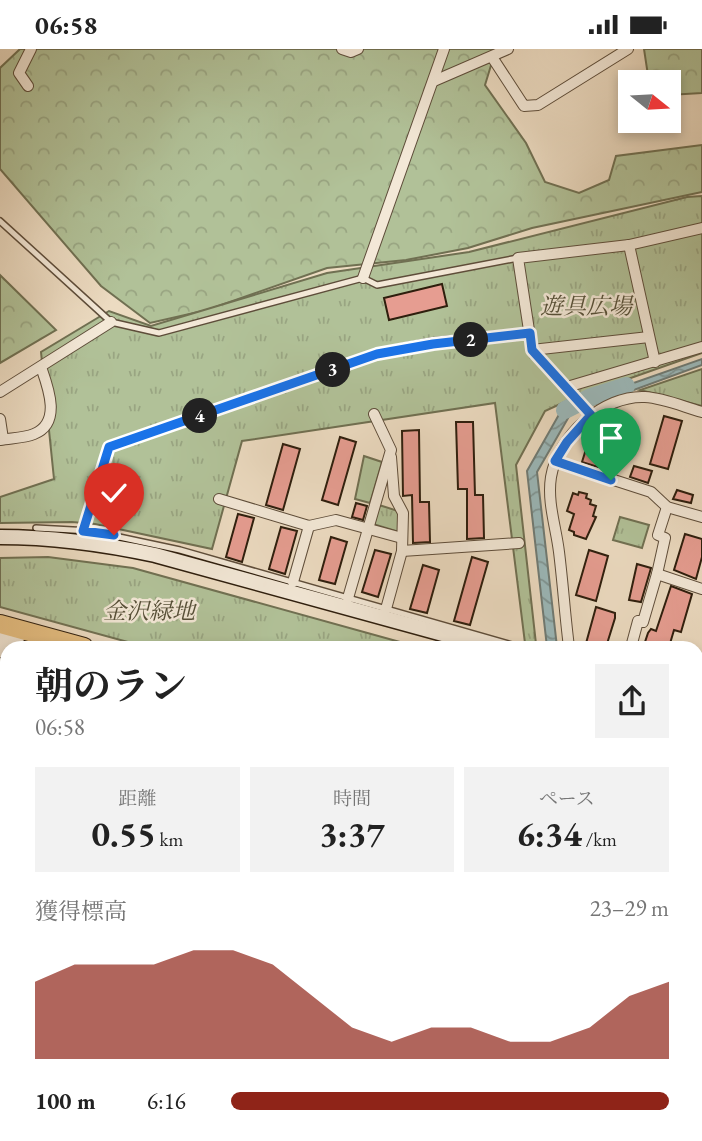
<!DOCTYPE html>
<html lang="ja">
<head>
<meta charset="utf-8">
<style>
  :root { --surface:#fff; --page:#f2f2f2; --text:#222; --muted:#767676; --accent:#8f2418 }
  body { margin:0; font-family:"EB Garamond","Noto Serif JP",serif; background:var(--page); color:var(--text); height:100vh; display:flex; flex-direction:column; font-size:26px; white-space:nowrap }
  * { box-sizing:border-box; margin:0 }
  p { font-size:23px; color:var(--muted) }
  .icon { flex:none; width:38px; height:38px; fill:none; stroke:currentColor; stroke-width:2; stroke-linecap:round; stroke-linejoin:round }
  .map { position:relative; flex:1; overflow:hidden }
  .sheet { position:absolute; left:0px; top:592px; width:704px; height:500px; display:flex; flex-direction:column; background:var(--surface); border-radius:21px 21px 0 0; box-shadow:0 4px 10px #0003 }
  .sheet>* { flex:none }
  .needle { width:46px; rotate:108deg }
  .tools { position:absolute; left:618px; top:21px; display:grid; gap:14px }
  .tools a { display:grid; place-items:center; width:63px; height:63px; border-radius:0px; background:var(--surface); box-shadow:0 4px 10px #0003; font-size:35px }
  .pin { position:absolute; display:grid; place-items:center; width:60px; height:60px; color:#fff; margin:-72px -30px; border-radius:50% 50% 50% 0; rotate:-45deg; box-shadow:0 0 7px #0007 }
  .pin .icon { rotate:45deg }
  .km { position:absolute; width:35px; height:35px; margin:-18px; border-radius:50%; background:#222; color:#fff; font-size:19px; line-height:35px; text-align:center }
  .round { display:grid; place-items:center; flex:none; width:74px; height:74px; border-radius:0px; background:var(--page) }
  .summary { display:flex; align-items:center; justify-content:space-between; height:119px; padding:0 35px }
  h1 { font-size:38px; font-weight:700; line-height:52px }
  .metrics { display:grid; grid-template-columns:repeat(3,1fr); gap:10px; height:119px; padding:7px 35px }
  .metrics div { display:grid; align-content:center; border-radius:0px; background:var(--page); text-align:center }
  .metrics b { font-size:35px; font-weight:700 }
  .metrics small { font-size:19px; font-weight:400 }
  .metrics p { font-size:19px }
  .chart { height:196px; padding:14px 35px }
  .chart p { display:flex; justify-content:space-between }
  .chart svg { width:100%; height:126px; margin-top:7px; fill:var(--accent); opacity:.7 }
  ul { padding:0 35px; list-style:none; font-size:23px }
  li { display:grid; grid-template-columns:112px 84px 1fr; align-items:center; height:52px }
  li i { height:18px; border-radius:9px; background:var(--accent) }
  .status { display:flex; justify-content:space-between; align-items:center; height:49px; padding:0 35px; background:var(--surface); direction:ltr }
  .status svg { height:19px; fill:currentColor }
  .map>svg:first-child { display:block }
  .forest { fill:url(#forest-crowns); stroke:#707052; stroke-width:2 }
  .park { fill:url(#park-tufts); stroke:#707052; stroke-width:2 }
  .pitch { fill:#b1c198; stroke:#707052; stroke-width:2 }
  .water { fill:url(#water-waves); stroke:#6f7b75; stroke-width:2 }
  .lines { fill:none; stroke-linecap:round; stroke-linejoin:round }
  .river { stroke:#9bb9bb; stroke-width:18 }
  .building { fill:#e69d91; stroke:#2e1e0d; stroke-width:2 }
  .lane-casing { stroke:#5e4d3a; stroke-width:8 }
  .street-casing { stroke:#5e4d3a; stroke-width:12 }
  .secondary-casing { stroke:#2e1e0d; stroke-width:17 }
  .highway-casing { stroke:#2e1e0d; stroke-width:20 }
  .lane { stroke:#f3e8d7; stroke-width:5 }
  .street { stroke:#f3e8d7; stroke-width:10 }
  .secondary { stroke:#f3e8d7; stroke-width:14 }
  .highway { stroke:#e6be80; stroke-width:18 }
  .tram { stroke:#2e1e0d; stroke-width:2 }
  .route-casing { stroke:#fff; stroke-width:14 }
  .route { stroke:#1a73e8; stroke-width:9 }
  .labels { text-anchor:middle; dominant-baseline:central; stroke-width:5; stroke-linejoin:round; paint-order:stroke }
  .park-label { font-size:23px; font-style:italic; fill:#554f37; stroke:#f3e8d7 }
</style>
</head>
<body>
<div class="status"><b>06:58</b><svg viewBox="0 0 49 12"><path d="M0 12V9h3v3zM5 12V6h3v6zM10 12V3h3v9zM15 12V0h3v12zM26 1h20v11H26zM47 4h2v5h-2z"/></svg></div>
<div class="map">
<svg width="702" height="1092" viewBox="0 0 702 1092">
  <defs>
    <pattern id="forest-crowns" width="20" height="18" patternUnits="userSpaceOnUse" patternTransform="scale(1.75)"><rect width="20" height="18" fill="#b1c198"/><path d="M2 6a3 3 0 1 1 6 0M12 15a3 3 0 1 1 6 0" fill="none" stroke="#99a582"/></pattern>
    <pattern id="park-tufts" width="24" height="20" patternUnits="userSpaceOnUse" patternTransform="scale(1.75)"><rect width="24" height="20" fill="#b1c198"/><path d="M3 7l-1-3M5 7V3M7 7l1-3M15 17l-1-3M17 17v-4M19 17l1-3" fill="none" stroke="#99a582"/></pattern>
    <pattern id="water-waves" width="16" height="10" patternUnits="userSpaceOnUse" patternTransform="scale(1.75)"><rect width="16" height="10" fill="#9bb9bb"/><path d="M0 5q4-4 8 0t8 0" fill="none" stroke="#7f9696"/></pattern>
  </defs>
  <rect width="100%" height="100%" fill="#ecdbc1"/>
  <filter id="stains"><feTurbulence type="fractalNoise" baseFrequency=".00286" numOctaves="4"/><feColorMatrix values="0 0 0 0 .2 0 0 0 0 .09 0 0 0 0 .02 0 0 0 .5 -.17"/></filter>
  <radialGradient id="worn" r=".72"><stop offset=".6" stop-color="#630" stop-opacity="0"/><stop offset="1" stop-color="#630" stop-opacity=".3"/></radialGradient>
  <g class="forest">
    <path d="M20 0H496L485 36 526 94 545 133 579 144 609 131 616 107 702 96V143L532 179 468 199 406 211 327 219 207 261 150 274 101 237 0 120V19Z"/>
    <path d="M644 0H702V44L669 46 668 33H649Z"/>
    <path d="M0 226 56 281 0 314Z"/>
  </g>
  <g class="park">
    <path d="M702 147V304L571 350 545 362 516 416 536 595 525 594 495 354 242 392 212 500 95 475 72 473 0 474V448L54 430 41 303 109 262 151 277 327 224 469 203 687 148Z"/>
    <path d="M702 320V357L640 341Z"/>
    <path d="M379 456 398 462 399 483 373 475Z"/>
    <path d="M620 468 649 476 642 499 613 491Z"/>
    <path d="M48 508 133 519 418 598H146L0 558V509Z"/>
    <path d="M697 674 702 676V756L697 755Z"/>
    <path d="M702 1048V1092H642L641 1085H696L697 1049Z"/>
    <path d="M280 1085H372L370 1092H294L280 1087Z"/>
    <path d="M404 1085H570L568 1092H402Z"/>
  </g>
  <path class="pitch" d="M364 407 382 413 370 454 355 450Z"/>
  <path class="water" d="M702 310V316L571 364 537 423 557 598H547L527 422 561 362 588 350Z"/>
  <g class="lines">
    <path class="river" d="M565 361 591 348 626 337"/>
  </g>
  <g class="building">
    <path d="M442 235 447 257 389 271 384 249Z"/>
    <path d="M608 367 628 373 623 390 617 388 612 404 606 402 601 419 582 413 587 397 592 398 597 382 603 384Z"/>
    <path d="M664 367 682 372 668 420 650 415Z"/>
    <path d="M456 373H473L475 446H483L484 489 467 490V440H458Z"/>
    <path d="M419 381 420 453H429L430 493 413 494 412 446 403 447 402 382Z"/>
    <path d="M340 388 356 393 338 456 322 451Z"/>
    <path d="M283 395 300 400 283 461 266 456Z"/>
    <path d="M634 417 652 422 648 434 630 428Z"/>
    <path d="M677 441 693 446 691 454 673 450Z"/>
    <path d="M579 443 587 445 586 449 591 451 590 455 596 457 593 467 596 468 586 490 574 486V483L569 481 574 465 567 462 573 444 578 446Z"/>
    <path d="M356 454 367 457 363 471 352 468Z"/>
    <path d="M238 465 254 469 242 513 226 508Z"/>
    <path d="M281 478 297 482 285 525 269 520Z"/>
    <path d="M685 485 702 490V508L696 530 674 521Z"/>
    <path d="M331 488 347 493 335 535 319 531Z"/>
    <path d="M375 501 391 505 378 548 362 543Z"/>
    <path d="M589 501 608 507 596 552 576 546Z"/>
    <path d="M472 508 488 513 470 576 454 572Z"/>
    <path d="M637 515 651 519 641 553 629 551Z"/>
    <path d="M423 516 439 521 427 564 410 560Z"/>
    <path d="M671 537 692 545 681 583 674 581 669 598H646L644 596 648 584 651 580 656 582Z"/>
    <path d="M596 558 615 564V569L606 598H585Z"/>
  </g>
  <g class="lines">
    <g class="lane-casing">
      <g id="lane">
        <path d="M0 172 111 273 159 284 363 229 377 236 518 209"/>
        <path d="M36 479 91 482 180 501 519 598"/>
      </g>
    </g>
    <g class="street-casing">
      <g id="street">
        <path d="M342 0 351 3 358 0"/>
        <path d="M492 8 524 57 538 56 628 0"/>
        <path d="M434 32 508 0"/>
        <path d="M28 37 19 24 31 0"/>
        <path d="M629 196 655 313"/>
        <path d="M363 229 444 0"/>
        <path d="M532 301 649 288"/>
        <path d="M567 338 702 298"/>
        <path d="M0 343 111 273"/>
        <path d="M591 366 532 301 518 209 629 196 702 179"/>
        <path d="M0 370 3 390"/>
        <path d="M0 391C11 389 24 389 34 385 62 374 48 338 41 318"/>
        <path d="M555 412 651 443 667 458 702 468"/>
        <path d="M219 450 309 477 336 471 402 489"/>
        <path d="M83 482 109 398 377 305 433 294 530 284"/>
        <path d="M402 502 519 494"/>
        <path d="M657 525 665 489 658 486 667 458"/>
        <path d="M293 533 309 477"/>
        <path d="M348 549 391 401 374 365"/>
        <path d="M386 560 402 502 403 464 394 447 391 408"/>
        <path d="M569 598C565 567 563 535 559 503 556 478 547 453 551 428 558 387 603 346 645 348 664 349 684 358 702 363"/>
        <path d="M631 598 638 572 643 573 657 525 702 540"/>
        <path d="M0 985 7 987"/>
        <path d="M696 1039 702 1038"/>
      </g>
    </g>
    <g class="secondary-casing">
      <g id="secondary">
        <path d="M0 488C53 488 104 495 155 506L490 598"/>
        <path d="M14 598 20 580"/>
        <path d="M0 601 7 577"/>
        <path d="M0 640 7 618"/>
        <path d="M698 656 702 641"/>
        <path d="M0 789 7 791"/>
        <path d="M696 958 702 957"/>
        <path d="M628 1085 629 1092"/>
        <path d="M245 1092 247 1085"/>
        <path d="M257 1092 260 1085"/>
      </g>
    </g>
    <g class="highway-casing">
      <g id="highway">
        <path d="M0 575 84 598"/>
        <path d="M0 632 7 634"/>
        <path d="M696 768 702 770"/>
        <path d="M696 814 702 818"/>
      </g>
    </g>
    <use href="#lane" class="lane"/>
    <use href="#street" class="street"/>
    <use href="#secondary" class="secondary"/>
    <use href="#highway" class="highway"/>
    <g class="tram">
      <path d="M696 792 702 794"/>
      <path d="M246 1092 249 1085"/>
    </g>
  </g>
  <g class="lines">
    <g class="route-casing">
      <path id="route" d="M114 486 83 482 109 398 377 305 433 295 530 284 532 301 591 366 567 393 555 412 611 431"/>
    </g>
    <use href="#route" class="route"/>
  </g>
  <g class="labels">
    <g class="park-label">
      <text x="586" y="257">遊具広場</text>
      <text x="149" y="562">金沢緑地</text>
    </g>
  </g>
  <rect width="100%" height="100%" filter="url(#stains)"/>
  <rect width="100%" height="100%" fill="url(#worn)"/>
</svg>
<div class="tools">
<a><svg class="needle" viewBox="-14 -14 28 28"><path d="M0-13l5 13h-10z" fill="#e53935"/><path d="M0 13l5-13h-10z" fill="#767676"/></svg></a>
</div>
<div class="pin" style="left:611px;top:431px;background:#1e9e55"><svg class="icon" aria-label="arrive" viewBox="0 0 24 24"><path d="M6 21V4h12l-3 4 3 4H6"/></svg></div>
<div class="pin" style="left:114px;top:486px;background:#d93025"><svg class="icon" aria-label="check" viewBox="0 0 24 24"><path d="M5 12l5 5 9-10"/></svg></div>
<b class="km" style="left:471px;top:291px">2</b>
<b class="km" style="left:333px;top:321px">3</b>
<b class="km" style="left:200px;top:367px">4</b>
<section class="sheet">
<div class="summary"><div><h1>朝のラン</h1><p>06:58</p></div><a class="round"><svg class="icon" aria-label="share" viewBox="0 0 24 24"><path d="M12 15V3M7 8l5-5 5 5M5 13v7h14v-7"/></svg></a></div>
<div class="metrics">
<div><p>距離</p><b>0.55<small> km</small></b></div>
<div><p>時間</p><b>3:37</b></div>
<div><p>ペース</p><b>6:34<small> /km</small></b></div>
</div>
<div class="chart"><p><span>獲得標高</span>23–29 m</p>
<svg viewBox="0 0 160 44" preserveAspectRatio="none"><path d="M0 44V17L10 11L20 11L30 11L40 6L50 6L60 11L70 22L80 33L90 38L100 33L110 33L120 38L130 38L140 33L150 22L160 17V44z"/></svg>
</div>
<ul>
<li><b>100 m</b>6:16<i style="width:100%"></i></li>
</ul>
</section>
</div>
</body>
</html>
